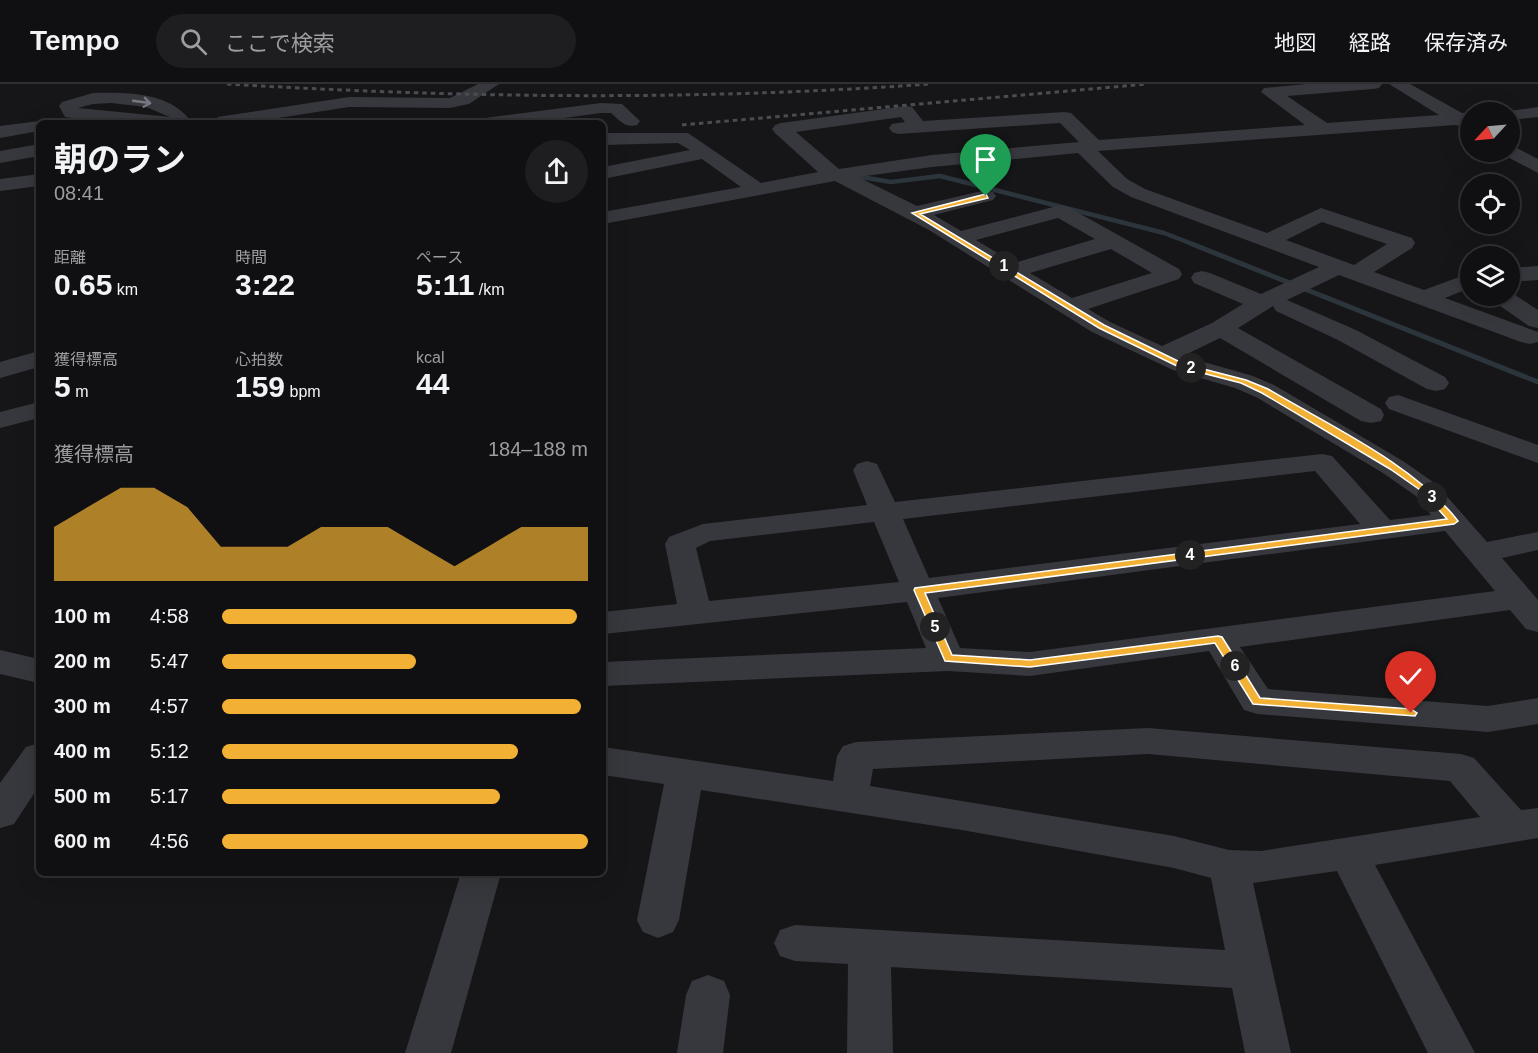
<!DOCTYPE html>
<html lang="ja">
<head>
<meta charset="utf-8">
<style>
  :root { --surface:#101012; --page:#1e1e20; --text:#f1f3f6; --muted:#9c9d9f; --line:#303032; --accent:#f2b134 }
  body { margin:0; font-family:Helvetica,"Noto Sans JP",sans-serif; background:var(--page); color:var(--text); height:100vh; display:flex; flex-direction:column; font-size:22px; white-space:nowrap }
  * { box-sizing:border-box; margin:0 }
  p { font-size:20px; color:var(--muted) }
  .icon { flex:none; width:33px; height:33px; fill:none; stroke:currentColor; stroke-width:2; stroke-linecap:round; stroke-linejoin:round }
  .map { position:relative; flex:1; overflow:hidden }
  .side { position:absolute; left:36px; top:36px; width:570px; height:756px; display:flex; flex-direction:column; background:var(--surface); border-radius:9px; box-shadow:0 6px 24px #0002,0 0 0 2px var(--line) }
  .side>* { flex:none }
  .needle { width:39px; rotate:244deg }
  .tools { position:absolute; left:1460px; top:18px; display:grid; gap:12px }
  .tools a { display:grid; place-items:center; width:60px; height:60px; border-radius:50%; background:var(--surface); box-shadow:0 6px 24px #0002,0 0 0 2px var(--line); font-size:30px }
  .pin { position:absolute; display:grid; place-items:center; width:51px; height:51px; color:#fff; margin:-62px -26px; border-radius:50% 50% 50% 0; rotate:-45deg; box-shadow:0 0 6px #0007 }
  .pin .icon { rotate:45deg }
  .km { position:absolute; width:30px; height:30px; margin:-15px; border-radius:50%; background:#222; color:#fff; font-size:16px; line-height:30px; text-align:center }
  .round { display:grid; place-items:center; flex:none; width:63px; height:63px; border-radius:32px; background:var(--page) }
  .summary { display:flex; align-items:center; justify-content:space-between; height:102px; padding:0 18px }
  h1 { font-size:33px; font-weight:700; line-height:45px }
  .stats { display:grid; grid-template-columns:repeat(3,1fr); gap:9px; height:102px; padding:6px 18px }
  .stats div { display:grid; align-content:center }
  .stats b { font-size:30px; font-weight:700 }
  .stats small { font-size:16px; font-weight:400 }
  .stats p { font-size:16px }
  .chart { height:168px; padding:12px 18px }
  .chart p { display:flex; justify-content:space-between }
  .chart svg { width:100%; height:108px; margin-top:6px; fill:var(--accent); opacity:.7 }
  ul { padding:0 18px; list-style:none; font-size:20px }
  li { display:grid; grid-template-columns:96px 72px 1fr; align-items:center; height:45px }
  li i { height:15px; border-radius:8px; background:var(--accent) }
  header { display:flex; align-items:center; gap:36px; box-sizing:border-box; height:84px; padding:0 30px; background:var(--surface); border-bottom:2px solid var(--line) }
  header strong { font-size:28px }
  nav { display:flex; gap:33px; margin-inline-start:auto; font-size:21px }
  .search { width:420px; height:54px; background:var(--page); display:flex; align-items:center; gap:15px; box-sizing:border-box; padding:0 21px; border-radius:33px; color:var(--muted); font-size:22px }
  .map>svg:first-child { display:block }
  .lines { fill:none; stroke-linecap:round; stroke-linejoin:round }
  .stream-far1 { stroke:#2c353c; stroke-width:4.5 }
  .stream { stroke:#2c353c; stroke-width:5 }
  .minor { fill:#37383d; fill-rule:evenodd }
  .rail { stroke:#4a4c52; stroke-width:3; stroke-dasharray:4.5 4; stroke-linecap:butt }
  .oneway { stroke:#757881 }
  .route { fill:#f2b134; stroke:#fff; stroke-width:1.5 }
</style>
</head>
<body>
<header>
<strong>Tempo</strong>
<div class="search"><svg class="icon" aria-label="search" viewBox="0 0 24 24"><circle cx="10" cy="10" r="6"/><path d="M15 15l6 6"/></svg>ここで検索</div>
<nav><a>地図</a><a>経路</a><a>保存済み</a></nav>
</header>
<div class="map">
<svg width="1538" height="969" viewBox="0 0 1538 969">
  <rect width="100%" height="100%" fill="#161618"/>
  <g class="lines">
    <path class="stream-far1" d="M855 92 891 98 940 92 1164 149 1195 161"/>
    <path class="stream" d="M1192 160 1538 298"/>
    <g class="minor">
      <path d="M478 0H499L469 20 450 24 349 23 246 39H216L215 37 218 33 224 32 349 13 450 14Z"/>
      <path d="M1307 0H1382L1379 4 1373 5 1287 12 1327 39 1439 31 1389 0H1410L1462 29H1470V39L1462 42 1455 41 1098 67 1127 95 1145 105 1267 149 1321 124 1412 154 1415 159 1412 164 1374 188 1424 206 1470 189V204L1445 214 1538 248V258L1530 260 1521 258 1339 191 1287 216 1356 246 1445 293 1449 299 1445 305 1436 307 1427 305 1338 256 1276 227 1273 222 1238 244 1381 325 1384 331 1381 337 1371 339 1361 337 1220 254 1183 272 1253 292 1274 301 1403 377 1436 400 1487 458 1538 448V466L1502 474 1538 516V548L1526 545 1510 526 1240 563 1268 605 1488 622 1538 614V640L1488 648 1257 630 1244 626 1209 567 1030 592 948 587 603 602V578L926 564 907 518 603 550V528L677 520 665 460 669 453 703 440 867 421 853 386 857 380 867 377 877 380 895 418 1322 370 1332 372 1390 436 1431 431 1416 412 1383 389 1256 313 1235 304 1173 286 1092 248 929 146 835 97 603 140V128L741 103 702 75 603 95V83L690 66 678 59 603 61V49H688L761 99 818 88 775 49 772 45 775 41 781 39 906 22 912 23 923 37 1065 28 1071 29 1099 56 1305 41 1261 8 1264 4ZM901 33 905 38 892 40 889 44 892 48 898 50 1060 39 1079 58 932 71 839 85 796 48ZM1078 69 1113 103 1131 113 1319 183 1261 210 1210 189 1202 187 1194 189 1191 194 1194 199 1243 220 1212 239 1162 262 1110 238 1088 225 1179 195 1182 190 1179 185 1068 123 1061 121 961 147 934 131 993 116 996 112 993 108 986 106 917 122 858 93 932 83ZM1058 134 1095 155 1014 179 976 156ZM1322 138 1387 160 1354 181 1286 156ZM1111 165 1152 189 1072 214 1030 189ZM1315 387 1360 440 929 494 903 435ZM874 438 899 498 709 517 696 464 710 457ZM1445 447 1495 507 1030 568 960 564 938 514Z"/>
      <path d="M93 9C127 8 172 8 192 39H107L65 33 59 22 62 18ZM111 19 146 23 170 33 78 24 93 20Z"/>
      <path d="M601 19 622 20 640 37 637 41C625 44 620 37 611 29H601L527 39H476L479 35 485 34Z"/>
      <path d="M1538 23V33L1509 36V28H1502Z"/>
      <path d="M39 37 46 39H39V47L0 54V42Z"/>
      <path d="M39 60V72L0 79V67Z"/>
      <path d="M1509 60 1538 75V89L1502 70 1501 68H1509Z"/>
      <path d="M39 90V102L0 107V95Z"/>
      <path d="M1538 182V196L1509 198V184Z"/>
      <path d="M1509 207 1538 226V244L1529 242 1493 217 1489 212H1509Z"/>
      <path d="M39 267V283L0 294V278Z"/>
      <path d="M1398 311 1538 361V379L1389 325 1385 319 1389 313Z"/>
      <path d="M39 318V334L0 344V328Z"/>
      <path d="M0 566 39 575V599L0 590Z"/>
      <path d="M1148 644 1461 670 1474 674 1521 726 1538 724V754L1375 781 1475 969H1428L1337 787 1253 799 1291 969H1245L1232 904 891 883 893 969H847L848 880 795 877 780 872 774 859 780 846 795 841 1225 866 1211 794 1174 784 962 746 701 706 679 836 673 848 658 854 643 848 637 836 664 700 603 691V663L833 697 837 672 843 662 856 658ZM1148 670 1450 697 1480 733 1261 767 1229 766 1174 752 870 702 873 685Z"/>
      <path d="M39 659V702L14 740 0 744V699L26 663Z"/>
      <path d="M461 789H501L451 969H405Z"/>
      <path d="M708 891 724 897 730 911 723 969H677L686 911 692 897Z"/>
    </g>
    <g class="rail">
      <path d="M227 0C462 14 695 17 929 0"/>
      <path d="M682 41 1147 0"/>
    </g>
  </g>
  <defs><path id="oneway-shaft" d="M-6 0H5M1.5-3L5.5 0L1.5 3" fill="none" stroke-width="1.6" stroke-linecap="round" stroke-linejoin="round" transform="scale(1.5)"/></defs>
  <use class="oneway" href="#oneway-shaft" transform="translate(142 18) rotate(8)"/>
  <path class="route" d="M986 110 988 114 920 130 1104 241 1184 280 1246 296 1268 305C1330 342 1414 380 1458 437L1454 440 925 509 952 571 1030 576 1218 552 1222 553 1260 614 1411 625 1417 629 1415 632 1253 620 1215 559 1030 583 945 577 914 506 915 504 1447 435 1423 408 1390 385 1262 309 1241 299 1179 283 1099 244 912 129Z"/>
</svg>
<div class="tools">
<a><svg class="needle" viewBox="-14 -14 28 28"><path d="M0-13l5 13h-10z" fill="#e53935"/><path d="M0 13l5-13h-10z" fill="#9c9d9f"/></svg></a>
<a><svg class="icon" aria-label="locate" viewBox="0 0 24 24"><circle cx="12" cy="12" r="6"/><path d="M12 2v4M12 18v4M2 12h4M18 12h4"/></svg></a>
<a><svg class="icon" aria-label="layers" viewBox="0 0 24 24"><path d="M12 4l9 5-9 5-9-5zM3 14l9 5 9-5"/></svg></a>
</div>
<div class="pin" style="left:986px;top:112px;background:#1e9e55"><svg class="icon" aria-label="arrive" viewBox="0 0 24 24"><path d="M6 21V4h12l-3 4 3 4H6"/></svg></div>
<div class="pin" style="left:1411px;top:629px;background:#d93025"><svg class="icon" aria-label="check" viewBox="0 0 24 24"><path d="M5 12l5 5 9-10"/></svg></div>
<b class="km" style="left:1004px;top:182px">1</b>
<b class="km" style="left:1191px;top:284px">2</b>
<b class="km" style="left:1432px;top:413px">3</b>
<b class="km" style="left:1190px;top:471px">4</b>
<b class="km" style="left:935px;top:543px">5</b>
<b class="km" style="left:1235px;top:582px">6</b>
<section class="side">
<div class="summary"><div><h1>朝のラン</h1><p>08:41</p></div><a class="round"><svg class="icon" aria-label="share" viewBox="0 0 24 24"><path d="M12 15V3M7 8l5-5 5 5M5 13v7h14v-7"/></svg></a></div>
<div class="stats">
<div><p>距離</p><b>0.65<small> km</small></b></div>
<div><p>時間</p><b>3:22</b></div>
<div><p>ペース</p><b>5:11<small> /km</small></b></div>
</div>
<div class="stats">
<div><p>獲得標高</p><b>5<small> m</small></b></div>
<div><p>心拍数</p><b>159<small> bpm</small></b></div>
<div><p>kcal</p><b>44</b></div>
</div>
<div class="chart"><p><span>獲得標高</span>184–188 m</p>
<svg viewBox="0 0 160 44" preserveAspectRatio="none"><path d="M0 44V22L10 14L20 6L30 6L40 14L50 30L60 30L70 30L80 22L90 22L100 22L110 30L120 38L130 30L140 22L150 22L160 22V44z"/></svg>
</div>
<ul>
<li><b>100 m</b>4:58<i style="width:97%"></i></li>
<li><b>200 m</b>5:47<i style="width:53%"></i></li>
<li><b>300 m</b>4:57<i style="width:98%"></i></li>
<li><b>400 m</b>5:12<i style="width:81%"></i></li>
<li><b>500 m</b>5:17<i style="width:76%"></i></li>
<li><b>600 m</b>4:56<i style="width:100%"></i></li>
</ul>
</section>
</div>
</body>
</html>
